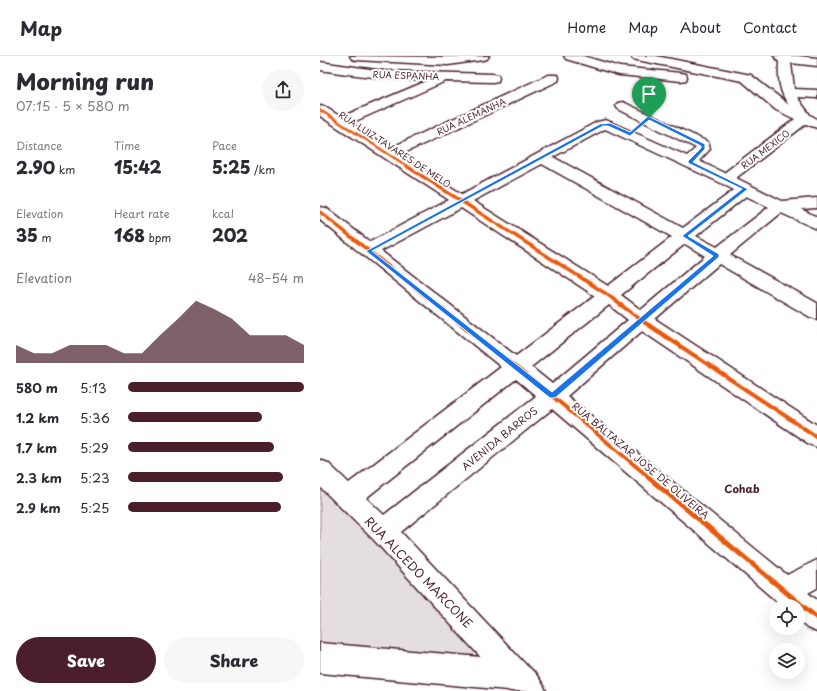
<!DOCTYPE html>
<html lang="en">
<head>
<meta charset="utf-8">
<style>
  :root { --surface:#fff; --page:#f7f7f7; --text:#2b2b33; --muted:#7c7c81; --line:#e1e1e2; --accent:#4a1f2b }
  body { margin:0; font-family:"Playpen Sans",sans-serif; background:var(--page); color:var(--text); height:100vh; display:flex; flex-direction:column; font-size:15px; white-space:nowrap }
  * { box-sizing:border-box; margin:0 }
  p { font-size:13px; color:var(--muted) }
  .icon { flex:none; width:22px; height:22px; fill:none; stroke:currentColor; stroke-width:2; stroke-linecap:round; stroke-linejoin:round }
  .map { position:relative; flex:1; overflow:hidden }
  .details { display:flex; flex-direction:column; background:var(--surface); width:320px }
  .details>* { flex:none }
  .tools { position:absolute; left:449px; top:543px; display:grid; gap:8px }
  .tools a { display:grid; place-items:center; width:36px; height:36px; border-radius:50%; background:var(--surface); box-shadow:0 4px 16px #0002; font-size:20px }
  .pin { position:absolute; display:grid; place-items:center; width:34px; height:34px; color:#fff; margin:-41px -17px; border-radius:50% 50% 50% 0; rotate:-45deg; box-shadow:0 0 4px #0007 }
  .pin .icon { rotate:45deg }
  .round { display:grid; place-items:center; flex:none; width:42px; height:42px; border-radius:21px; background:var(--page) }
  .headline { display:flex; align-items:center; justify-content:space-between; height:68px; padding:0 16px }
  h1 { font-size:22px; font-weight:800; line-height:30px }
  .figures { display:grid; grid-template-columns:repeat(3,1fr); gap:6px; height:68px; padding:4px 16px }
  .figures div { display:grid; align-content:center }
  .figures b { font-size:17px; font-weight:800 }
  .figures small { font-size:11px; font-weight:400 }
  .figures p { font-size:11px }
  .chart { height:112px; padding:8px 16px }
  .chart p { display:flex; justify-content:space-between }
  .chart svg { width:100%; height:72px; margin-top:4px; fill:var(--accent); opacity:.7 }
  .button { display:flex; gap:8px; margin-top:auto; padding:8px 16px }
  .button a { flex:1; height:46px; border-radius:24px; background:var(--accent); color:#fff; font-size:16px; font-weight:800; line-height:46px; text-align:center }
  .button a+a { background:var(--page); color:var(--text) }
  ul { padding:0 16px; list-style:none; font-size:13px }
  li { display:grid; grid-template-columns:64px 48px 1fr; align-items:center; height:30px }
  li i { height:10px; border-radius:5px; background:var(--accent) }
  header { display:flex; align-items:center; gap:24px; box-sizing:border-box; height:56px; padding:0 20px; background:var(--surface); border-bottom:1px solid var(--line) }
  header strong { font-size:19px }
  nav { display:flex; gap:22px; margin-inline-start:auto; font-size:14px }
  main { display:flex; flex:1; min-height:0 }
  .map>svg:first-child { display:block }
  .green { fill:#e5dee0; stroke:#987e86 }
  .lines { fill:none; stroke-linecap:round; stroke-linejoin:round }
  .minor-casing { stroke:#4a1f2b; stroke-width:3 }
  .tertiary-casing { stroke:#4a1f2b; stroke-width:3 }
  .minor { fill:#fff; fill-rule:evenodd }
  .tertiary { fill:#fff; fill-rule:evenodd }
  .cycleway-far3-casing { stroke:#fff; stroke-width:4 }
  .cycleway-far2-casing { stroke:#fff; stroke-width:5.5 }
  .cycleway-far1-casing { stroke:#fff; stroke-width:6 }
  .cycleway-casing { stroke:#fff; stroke-width:8 }
  .cycleway-far3 { stroke:#e8590c; stroke-width:2.5 }
  .cycleway-far2 { stroke:#e8590c; stroke-width:3.5 }
  .cycleway-far1 { stroke:#e8590c; stroke-width:4 }
  .cycleway { stroke:#e8590c; stroke-width:5 }
  .route { fill:#1a73e8; stroke:#fff; fill-rule:evenodd }
  .labels { text-anchor:middle; dominant-baseline:central; stroke-width:4; stroke-linejoin:round; paint-order:stroke }
  .far-street-label { font-size:9px; fill:#4a1f2b; stroke:#fff }
  .street-label { font-size:10px; fill:#4a1f2b; stroke:#fff }
  .neighbourhood-label { font-size:11px; font-weight:bold; fill:#4a1f2b; stroke:#fff }
  .near-street-label { font-size:12px; fill:#4a1f2b; stroke:#fff }
</style>
</head>
<body>
<header>
<strong>Map</strong>
<nav><a>Home</a><a>Map</a><a>About</a><a>Contact</a></nav>
</header>
<main>
<section class="details">
<div class="headline"><div><h1>Morning run</h1><p>07:15 · 5 × 580 m</p></div><a class="round"><svg class="icon" aria-label="share" viewBox="0 0 24 24"><path d="M12 15V3M7 8l5-5 5 5M5 13v7h14v-7"/></svg></a></div>
<div class="figures">
<div><p>Distance</p><b>2.90<small> km</small></b></div>
<div><p>Time</p><b>15:42</b></div>
<div><p>Pace</p><b>5:25<small> /km</small></b></div>
</div>
<div class="figures">
<div><p>Elevation</p><b>35<small> m</small></b></div>
<div><p>Heart rate</p><b>168<small> bpm</small></b></div>
<div><p>kcal</p><b>202</b></div>
</div>
<div class="chart"><p><span>Elevation</span>48–54 m</p>
<svg viewBox="0 0 160 44" preserveAspectRatio="none"><path d="M0 44V33L10 38L20 38L30 33L40 33L50 33L60 38L70 38L80 27L90 17L100 6L110 11L120 17L130 27L140 27L150 27L160 33V44z"/></svg>
</div>
<ul>
<li><b>580 m</b>5:13<i style="width:100%"></i></li>
<li><b>1.2 km</b>5:36<i style="width:76%"></i></li>
<li><b>1.7 km</b>5:29<i style="width:83%"></i></li>
<li><b>2.3 km</b>5:23<i style="width:88%"></i></li>
<li><b>2.9 km</b>5:25<i style="width:87%"></i></li>
</ul>
<div class="button"><a>Save</a><a>Share</a></div>
</section>
<div class="map">
<svg width="497" height="635" viewBox="0 0 497 635">
  <rect width="100%" height="100%" fill="#fff"/>
  <filter id="ink" filterUnits="userSpaceOnUse"><feTurbulence type="fractalNoise" baseFrequency=".025" numOctaves="2"/><feDisplacementMap in="SourceGraphic" scale="8" xChannelSelector="R" yChannelSelector="G"/><feConvolveMatrix kernelMatrix="1 2 1 2 8 2 1 2 1" color-interpolation-filters="sRGB"/></filter>
  <g filter="url(#ink)">
    <path class="green" d="M0 415 196 619 0 602Z"/>
    <g class="lines">
      <g class="minor-casing">
        <g id="minor">
          <path d="M30 0 128 1 169 0 167 3 163 4 128 9 36 4 32 3Z"/>
          <path d="M244 0H263L300 11 361 17 366 18 367 21 366 24 361 25 299 19 246 3Z"/>
          <path d="M311 0H336L431 19 469 49C459 36 458 22 459 6L454 0H478L497 2V10L471 7 474 33 497 34V42L477 41 490 59 497 63V72L486 68 416 122 462 145 497 142V152L481 153 497 161V173L461 157 410 199 497 247V263L490 261 399 208 335 263 497 369V391L489 388 322 275 247 340 467 519 497 504V532L488 537 497 544V576L487 572 478 564V550H462L232 353 81 476 206 609 211 619 206 629 196 634 186 629 54 484 0 431V404L8 407 29 427 181 311 0 164V151L6 152 50 186 129 144 0 60V50L5 51 21 61 107 25C71 23 36 20 0 14V6L64 15 173 18 178 19 179 22 178 25 173 26 126 25 31 67 70 92 228 19H238L239 22 238 25 80 99 142 138 277 66 286 64 367 100 376 92 298 53 296 50 298 47 303 46 388 86 390 93 379 105 404 117 475 63 456 54 422 25 317 4 313 3ZM285 73 399 126 414 134 363 172 233 101ZM222 108 352 181 288 230 153 145ZM426 140 449 151 397 191 376 180ZM141 152 275 240 196 300 61 195ZM365 188 385 200 321 254 301 239ZM289 249 308 264 232 328 211 311ZM196 323 216 340 64 459 46 442Z"/>
        </g>
      </g>
      <g class="tertiary-casing">
        <path id="tertiary" d="M0 587 196 604C211 610 219 620 226 635H190L188 634 0 617Z"/>
      </g>
      <use href="#minor" class="minor"/>
      <use href="#tertiary" class="tertiary"/>
      <g class="cycleway-far3-casing">
        <path id="cycleway-far3" d="M0 54 90 112"/>
      </g>
      <g class="cycleway-far2-casing">
        <g id="cycleway-far2">
          <path d="M88 111 288 239 302 250"/>
          <path d="M0 156 118 250"/>
        </g>
      </g>
      <g class="cycleway-far1-casing">
        <g id="cycleway-far1">
          <path d="M117 249 232 340 330 422"/>
          <path d="M301 249 321 264 497 381"/>
        </g>
      </g>
      <g class="cycleway-casing">
        <path id="cycleway" d="M328 421 497 562"/>
      </g>
      <use href="#cycleway-far3" class="cycleway-far3"/>
      <use href="#cycleway-far2" class="cycleway-far2"/>
      <use href="#cycleway-far1" class="cycleway-far1"/>
      <use href="#cycleway" class="cycleway"/>
    </g>
  </g>
  <path class="route" d="M327 61H330L385 88V93L373 106 428 133 368 180 399 198V201L235 342H230L46 195 280 68 290 67 310 76ZM329 64 381 90V92L368 105V107L422 133 362 180 393 200 232 336 52 195 283 70H288L310 80Z"/>
  <g class="labels">
    <g class="far-street-label">
      <text transform="translate(86 19) rotate(2)">RUA ESPANHA</text>
      <text transform="translate(151 60) rotate(-25)">RUA ALEMANHA</text>
      <text transform="translate(75 93) rotate(33)">RUA LUIZ TAVARES DE MELO</text>
      <text transform="translate(445 93) rotate(-37)">RUA MEXICO</text>
    </g>
    <g class="street-label">
      <text transform="translate(179 382) rotate(-39)">AVENIDA BARROS</text>
      <text transform="translate(321 404) rotate(40)">RUA BALTAZAR JOSE DE OLIVEIRA</text>
    </g>
    <g class="neighbourhood-label">
      <text x="422" y="432">Cohab</text>
    </g>
    <g class="near-street-label">
      <text transform="translate(99 516) rotate(46)">RUA ALCEDO MARCONE</text>
    </g>
  </g>
</svg>
<div class="tools">
<a><svg class="icon" aria-label="locate" viewBox="0 0 24 24"><circle cx="12" cy="12" r="6"/><path d="M12 2v4M12 18v4M2 12h4M18 12h4"/></svg></a>
<a><svg class="icon" aria-label="layers" viewBox="0 0 24 24"><path d="M12 4l9 5-9 5-9-5zM3 14l9 5 9-5"/></svg></a>
</div>
<div class="pin" style="left:329px;top:62px;background:#1e9e55"><svg class="icon" aria-label="arrive" viewBox="0 0 24 24"><path d="M6 21V4h12l-3 4 3 4H6"/></svg></div>
</div>
</main>
</body>
</html>
